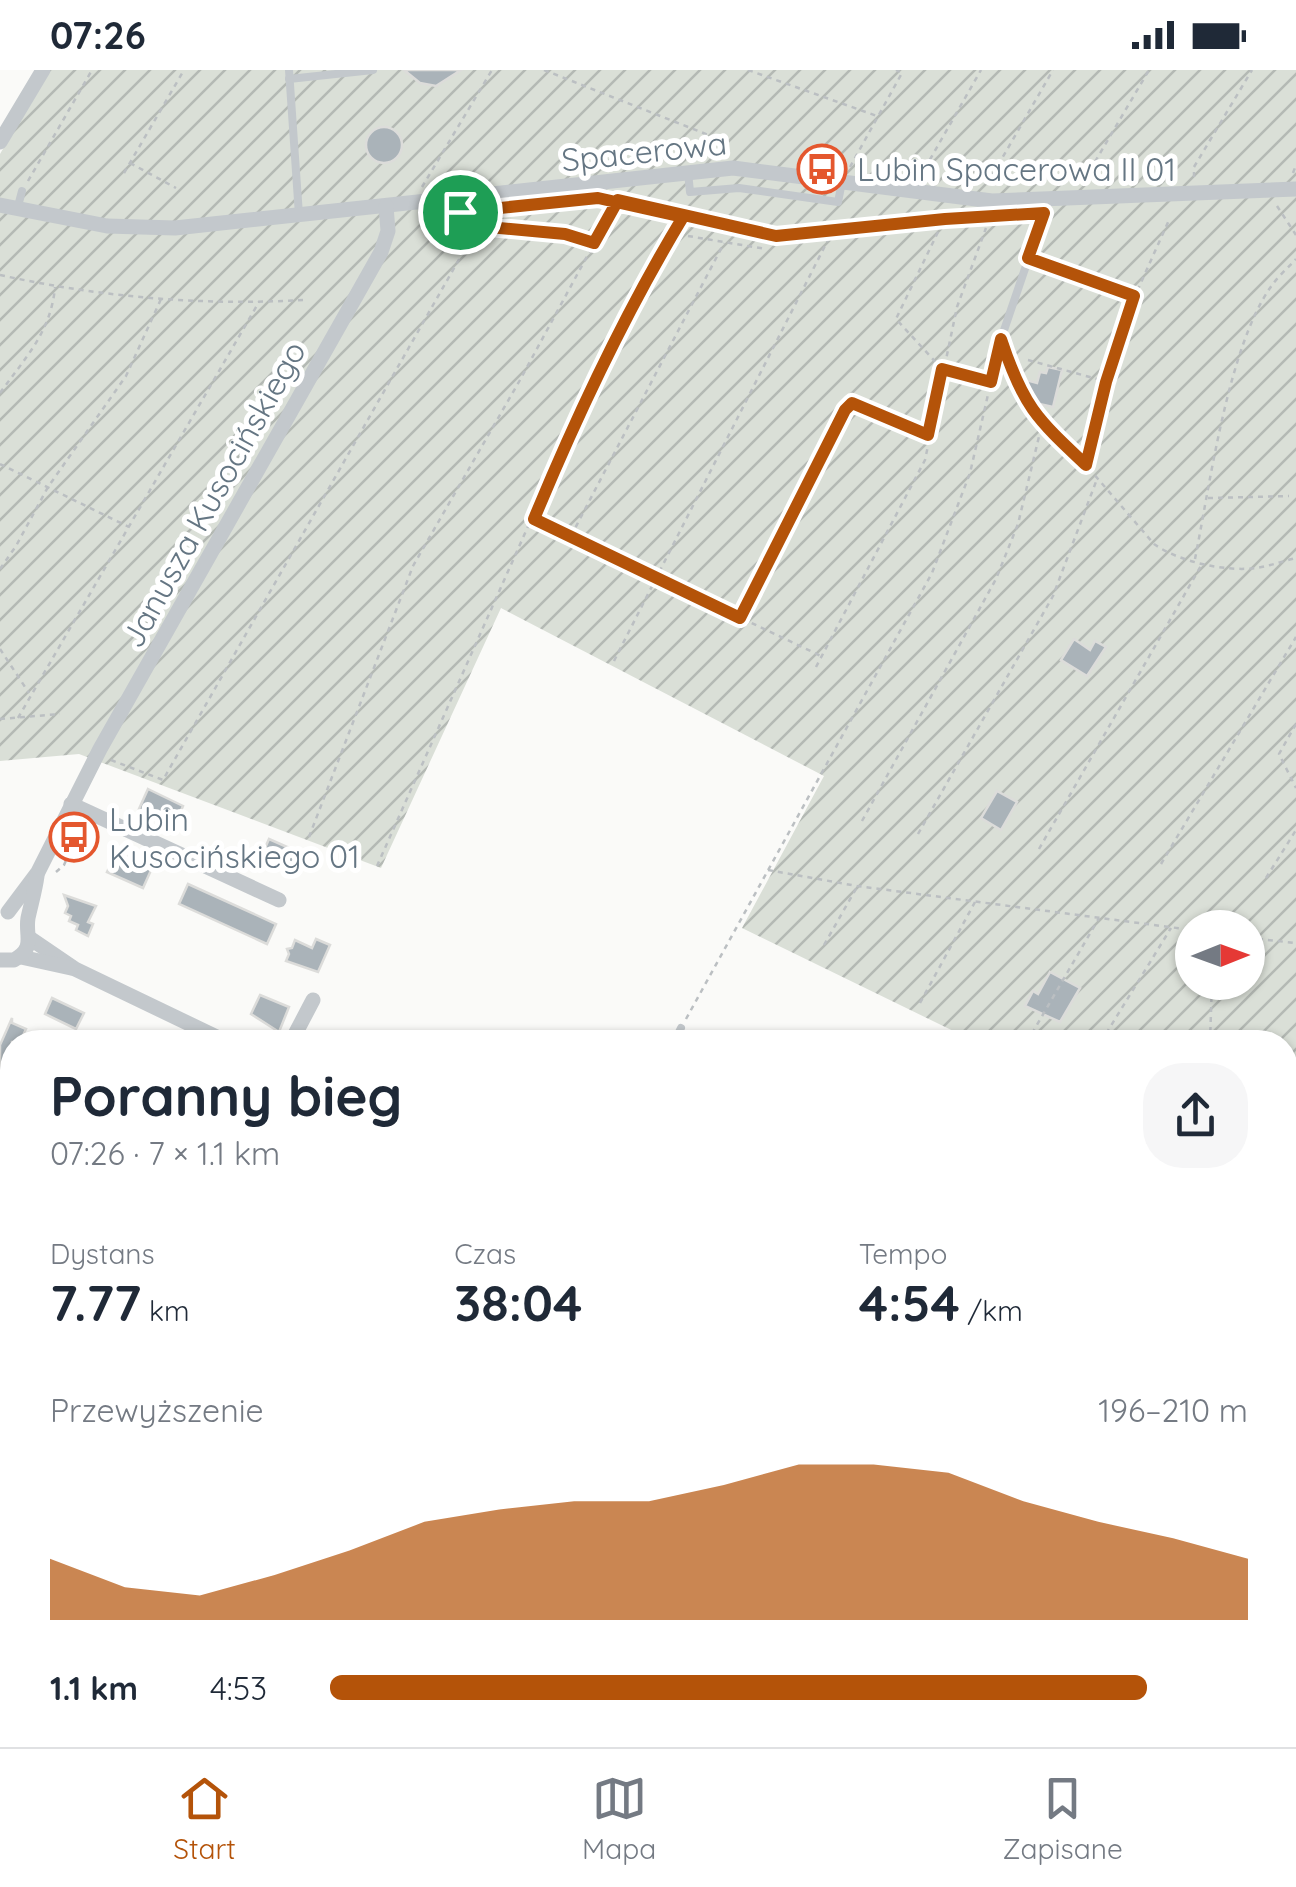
<!DOCTYPE html>
<html lang="pl">
<head>
<meta charset="utf-8">
<style>
  :root { --surface:#fff; --page:#f6f6f7; --text:#1f2937; --muted:#747a83; --line:#e0e1e3; --accent:#b45309 }
  body { margin:0; font-family:Quicksand,sans-serif; background:var(--page); color:var(--text); height:100vh; display:flex; flex-direction:column; font-size:38px; white-space:nowrap }
  * { box-sizing:border-box; margin:0 }
  p { font-size:32px; color:var(--muted) }
  .icon { flex:none; width:55px; height:55px; fill:none; stroke:currentColor; stroke-width:2; stroke-linecap:round; stroke-linejoin:round }
  .map { position:relative; flex:1; overflow:hidden }
  .details { position:absolute; left:0px; top:960px; width:1298px; height:718px; display:flex; flex-direction:column; background:var(--surface); border-radius:40px 40px 0 0; box-shadow:0 2px 8px #0004 }
  .details>* { flex:none }
  .needle { width:65px; rotate:89deg }
  .buttons { position:absolute; left:1175px; top:840px; display:grid; gap:20px }
  .buttons a { display:grid; place-items:center; width:90px; height:90px; border-radius:50%; background:var(--surface); box-shadow:0 2px 8px #0004; font-size:50px }
  .pin { position:absolute; display:grid; place-items:center; width:85px; height:85px; color:#fff; margin:-42px; border:5px solid #fff; border-radius:50%; box-shadow:0 2px 10px #0007 }
  .round { display:grid; place-items:center; flex:none; width:105px; height:105px; border-radius:40px; background:var(--page) }
  .summary { display:flex; align-items:center; justify-content:space-between; height:170px; padding:0 50px }
  h1 { font-size:55px; font-weight:700; line-height:75px }
  .figures { display:grid; grid-template-columns:repeat(3,1fr); gap:15px; height:170px; padding:10px 50px }
  .figures div { display:grid; align-content:center }
  .figures b { font-size:50px; font-weight:700 }
  .figures small { font-size:28px; font-weight:400 }
  .figures p { font-size:28px }
  .chart { height:280px; padding:20px 50px }
  .chart p { display:flex; justify-content:space-between }
  .chart svg { width:100%; height:180px; margin-top:10px; fill:var(--accent); opacity:.7 }
  ul { padding:0 50px; list-style:none; font-size:32px }
  li { display:grid; grid-template-columns:160px 120px 1fr; align-items:center; height:75px }
  li i { height:25px; border-radius:12px; background:var(--accent) }
  .status { display:flex; justify-content:space-between; align-items:center; height:70px; padding:0 50px; background:var(--surface); direction:ltr }
  .status svg { height:28px; fill:currentColor }
  .tab-bar { display:flex; justify-content:space-around; align-items:center; height:140px; border-top:2px solid var(--line); background:var(--surface); font-size:28px; color:var(--muted) }
  .tab-bar a { display:grid; justify-items:center; gap:5px }
  .tab-bar .on { color:var(--accent) }
  .map>svg:first-child { display:block }
  .forest { fill:url(#forest-crowns) }
  .garden { fill:url(#garden-furrows); fill-rule:evenodd }
  .lines { fill:none; stroke-linecap:round; stroke-linejoin:round }
  .stream { stroke:#bbc7cb; stroke-width:4 }
  .building { fill:#aab3b9; stroke:#dcdcda; stroke-width:2.5 }
  .path { stroke:#bbbfc2; stroke-width:2.5; stroke-dasharray:5 5; stroke-linecap:butt }
  .service { stroke:#c3c8cc; stroke-width:8 }
  .minor { stroke:#c3c8cc; stroke-width:15 }
  .route-casing { stroke:#fff; stroke-width:20 }
  .route { stroke:#b45309; stroke-width:12 }
  .labels { text-anchor:middle; dominant-baseline:central; stroke-width:10; stroke-linejoin:round; paint-order:stroke }
  .street-label { font-size:32px; fill:#657683; stroke:#fff }
  .poi-label { font-size:32px; fill:#657683; stroke:#fff; text-anchor:start }
</style>
</head>
<body>
<div class="status"><b>07:26</b><svg viewBox="0 0 49 12"><path d="M0 12V9h3v3zM5 12V6h3v6zM10 12V3h3v9zM15 12V0h3v12zM26 1h20v11H26zM47 4h2v5h-2z"/></svg></div>
<div class="map">
<svg width="1296" height="1677" viewBox="0 0 1296 1677">
  <defs>
    <pattern id="forest-crowns" width="20" height="18" patternUnits="userSpaceOnUse" patternTransform="scale(2.5)"><rect width="20" height="18" fill="#dadfd7"/><path d="M2 6a3 3 0 1 1 6 0M12 15a3 3 0 1 1 6 0" fill="none" stroke="#b4b9b4"/></pattern>
    <pattern id="garden-furrows" width="10" height="10" patternUnits="userSpaceOnUse" patternTransform="scale(2.5)"><rect width="10" height="10" fill="#dadfd7"/><path d="M-1 1l2-2M0 10L10 0M9 11l2-2" fill="none" stroke="#b4b9b4"/></pattern>
  </defs>
  <rect width="100%" height="100%" fill="#fafaf8"/>
  <path class="forest" d="M1296 1310V1677H759L765 1665H1285V1316Z"/>
  <path class="garden" d="M48 0H1296V1135L1285 1130V972H976L742 858 824 706 501 538 381 798 79 684 0 691V84ZM1192 858H1248V912H1192Z"/>
  <g class="lines">
    <g class="stream">
      <path d="M1285 1425 1296 1420"/>
      <path d="M772 1677 779 1665"/>
    </g>
  </g>
  <g class="building">
    <path d="M404 0H461L436 16 420 13Z"/>
    <circle cx="384" cy="75" r="18"/>
    <path d="M1048 297 1062 300 1053 337 1035 333 1026 310 1037 313 1040 302 1046 303Z"/>
    <path d="M1074 569 1090 580 1095 571 1106 577 1087 606 1061 590Z"/>
    <path d="M148 719 183 736 174 756 139 739Z"/>
    <path d="M997 721 1017 732 1001 760 981 748Z"/>
    <path d="M269 769 305 785 299 799 262 785Z"/>
    <path d="M116 782 152 798 143 818 107 802Z"/>
    <path d="M188 814 276 854 267 874 179 834Z"/>
    <path d="M64 825 96 836 88 852 93 854 88 866 76 860 78 855 69 851 71 846 65 843 68 836Z"/>
    <path d="M316 869 330 875 318 902 286 891 289 884 287 879 292 878 295 870 312 878Z"/>
    <path d="M1050 902 1080 918 1060 952 1025 936 1033 921 1038 924Z"/>
    <path d="M260 925 289 937 279 962 251 944Z"/>
    <path d="M52 928 84 943 76 959 45 944Z"/>
    <path d="M12 948V953L26 959 20 972H12V987L9 986 1 1006 12 1012V1045L0 1039V975Z"/>
    <path d="M0 1195 12 1201V1232L9 1230 1 1250Z"/>
    <path d="M11 1633 12 1665H28L50 1677H0V1664Z"/>
  </g>
  <g class="lines">
    <g class="path">
      <path d="M544 0 721 70"/>
      <path d="M748 0 877 46"/>
      <path d="M130 93 176 118"/>
      <path d="M850 97 902 3 896 0"/>
      <path d="M124 103 184 0"/>
      <path d="M1293 103 1296 95"/>
      <path d="M920 107 981 0"/>
      <path d="M1194 107V97L1252 0"/>
      <path d="M1089 110V102L1149 0"/>
      <path d="M28 111 92 0"/>
      <path d="M992 114 993 104 1053 0"/>
      <path d="M422 117 492 0"/>
      <path d="M603 128 777 166 985 147"/>
      <path d="M1277 136 1296 165"/>
      <path d="M462 143 478 156 565 165 593 172"/>
      <path d="M938 162 896 249 942 299 989 311"/>
      <path d="M688 166 766 179"/>
      <path d="M1038 192 1134 225"/>
      <path d="M0 205C100 227 202 236 304 230"/>
      <path d="M1004 278 1016 315 1042 354 1086 395 1154 474C1179 492 1226 502 1256 498 1270 496 1283 491 1296 488"/>
      <path d="M1028 290 1104 311"/>
      <path d="M0 323C25 288 51 262 55 217"/>
      <path d="M1087 393 1106 312 1126 246 1169 150"/>
      <path d="M0 394 129 457"/>
      <path d="M1208 428 1289 426"/>
      <path d="M535 450 821 586"/>
      <path d="M571 466 724 173"/>
      <path d="M1195 489C1210 414 1228 279 1270 218 1277 207 1288 198 1296 189"/>
      <path d="M0 499 16 476 48 417 126 306 161 229"/>
      <path d="M740 548 845 339 852 333 926 364"/>
      <path d="M0 579 29 623"/>
      <path d="M614 591 831 164"/>
      <path d="M816 597 925 390 957 237 986 158"/>
      <path d="M18 648 259 232"/>
      <path d="M0 649 60 644"/>
      <path d="M1296 654 1279 684 1296 718"/>
      <path d="M111 690 163 710 478 156"/>
      <path d="M862 751 996 509 1018 454 1042 354"/>
      <path d="M918 764 1053 526 1097 409"/>
      <path d="M309 767 413 496 520 310 617 131"/>
      <path d="M1039 779 1202 494"/>
      <path d="M1161 794 1296 567"/>
      <path d="M377 796 562 380 644 213 683 148"/>
      <path d="M768 800 857 816 1192 860"/>
      <path d="M56 802 64 795 81 757"/>
      <path d="M1266 808 1296 760"/>
      <path d="M1248 868 1296 873"/>
      <path d="M824 875 857 817"/>
      <path d="M920 933 975 832"/>
      <path d="M686 949 932 503 970 403 998 281"/>
      <path d="M1027 972 1099 848"/>
      <path d="M1101 972 1171 858"/>
      <path d="M1210 972 1212 912"/>
    </g>
    <g class="service">
      <path d="M289 0 299 145"/>
      <path d="M289 9 373 0"/>
      <path d="M688 102 690 122 739 118 838 132 842 112"/>
      <path d="M17 140 22 121"/>
      <path d="M1001 269 1044 143 1043 128"/>
      <path d="M674 972 681 958"/>
      <path d="M317 1677 318 1665"/>
      <path d="M721 1677 724 1665"/>
    </g>
    <g class="minor">
      <path d="M0 72 43 0"/>
      <path d="M0 135 107 156 175 158 733 98 992 131 1296 119"/>
      <path d="M71 734 279 830"/>
      <path d="M8 842 38 802 100 679 381 182 388 161 386 136"/>
      <path d="M31 869 75 899 227 972"/>
      <path d="M21 887 71 898"/>
      <path d="M0 890H14C36 878 25 866 28 848 31 834 35 821 37 806"/>
      <path d="M291 972 313 930"/>
    </g>
  </g>
  <g class="lines">
    <g class="route-casing">
      <path id="route" d="M460 142 598 128 683 147C625 243 577 345 534 449L740 548 845 340 852 333 928 365 942 299 991 312 1001 269C1023 336 1036 348 1086 395L1106 312 1134 226 1028 188 1044 143 945 149 776 166 618 130 594 173 565 164 478 156 460 142"/>
    </g>
    <use href="#route" class="route"/>
  </g>
  <defs>
    <g id="bus-ring" transform="scale(2.5)"><circle r="9.5" fill="#fff" stroke="#e4572e" stroke-width="1.5"/><path d="M-5-6H5V4H4V6H2V4H-2V6H-4V4H-5ZM-3.5-4V0h7V-4ZM-3.5 1.2v1.5H-2V1.2ZM2 1.2v1.5H3.5V1.2Z" fill="#e4572e"/></g>
  </defs>
  <g fill-rule="evenodd">
    <use href="#bus-ring" x="822" y="99"/>
    <use href="#bus-ring" x="74" y="767"/>
  </g>
  <g class="labels">
    <g class="street-label">
      <text transform="translate(644 81) rotate(-6)">Spacerowa</text>
      <text transform="translate(213 424) rotate(-61)">Janusza Kusocińskiego</text>
    </g>
    <g class="poi-label">
      <text x="857" y="99">Lubin Spacerowa II 01</text>
      <text x="109" y="749">Lubin<tspan x="109" dy="37">Kusocińskiego 01</tspan></text>
    </g>
  </g>
</svg>
<div class="buttons">
<a><svg class="needle" viewBox="-14 -14 28 28"><path d="M0-13l5 13h-10z" fill="#e53935"/><path d="M0 13l5-13h-10z" fill="#747a83"/></svg></a>
</div>
<div class="pin" style="left:460px;top:142px;background:#1e9e55"><svg class="icon" aria-label="arrive" viewBox="0 0 24 24"><path d="M6 21V4h12l-3 4 3 4H6"/></svg></div>
<section class="details">
<div class="summary"><div><h1>Poranny bieg</h1><p>07:26 · 7 × 1.1 km</p></div><a class="round"><svg class="icon" aria-label="share" viewBox="0 0 24 24"><path d="M12 15V3M7 8l5-5 5 5M5 13v7h14v-7"/></svg></a></div>
<div class="figures">
<div><p>Dystans</p><b>7.77<small> km</small></b></div>
<div><p>Czas</p><b>38:04</b></div>
<div><p>Tempo</p><b>4:54<small> /km</small></b></div>
</div>
<div class="chart"><p><span>Przewyższenie</span>196–210 m</p>
<svg viewBox="0 0 160 44" preserveAspectRatio="none"><path d="M0 44V29L10 36L20 38L30 33L40 27L50 20L60 17L70 15L80 15L90 11L100 6L110 6L120 8L130 15L140 20L150 24L160 29V44z"/></svg>
</div>
<ul>
<li><b>1.1 km</b>4:53<i style="width:89%"></i></li>
</ul>
</section>
</div>
<nav class="tab-bar">
<a class="on"><svg class="icon" aria-label="home" viewBox="0 0 24 24"><path d="M3 11l9-7 9 7M6 9v11h12V9"/></svg>Start</a>
<a><svg class="icon" aria-label="map" viewBox="0 0 24 24"><path d="M3 6l6-2 6 2 6-2v14l-6 2-6-2-6 2zM9 4v14M15 6v14"/></svg>Mapa</a>
<a><svg class="icon" aria-label="saved" viewBox="0 0 24 24"><path d="M7 4h10v16l-5-4-5 4z"/></svg>Zapisane</a>
</nav>
</body>
</html>
